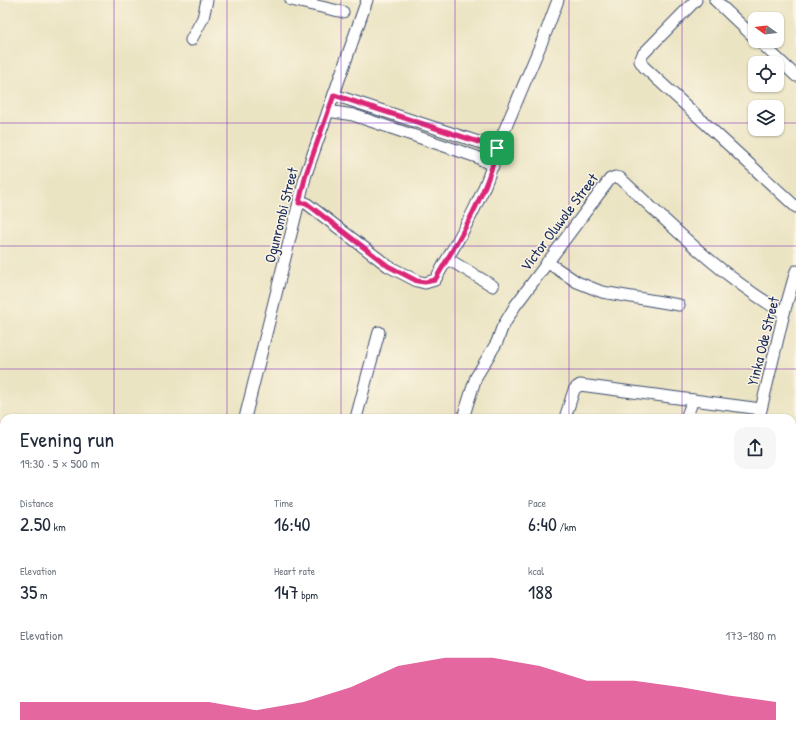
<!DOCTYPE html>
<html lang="en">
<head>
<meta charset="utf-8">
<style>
  :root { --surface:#fff; --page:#f6f6f7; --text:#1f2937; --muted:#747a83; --accent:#db2777 }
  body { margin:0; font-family:"Patrick Hand",sans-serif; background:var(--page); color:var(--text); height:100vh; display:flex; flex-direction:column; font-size:15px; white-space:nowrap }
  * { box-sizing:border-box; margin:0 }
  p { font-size:13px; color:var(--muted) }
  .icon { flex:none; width:22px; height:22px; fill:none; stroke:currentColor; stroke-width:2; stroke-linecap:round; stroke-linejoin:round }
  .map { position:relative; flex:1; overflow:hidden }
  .side { position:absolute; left:0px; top:414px; width:796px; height:324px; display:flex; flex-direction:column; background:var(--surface); border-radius:12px 12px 0 0; box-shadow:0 1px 3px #0004 }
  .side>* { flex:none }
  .needle { width:26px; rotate:285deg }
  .fabs { position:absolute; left:748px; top:12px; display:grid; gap:8px }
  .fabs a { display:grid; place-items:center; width:36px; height:36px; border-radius:8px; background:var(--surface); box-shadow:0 1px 3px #0004; font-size:20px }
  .pin { position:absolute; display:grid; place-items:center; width:34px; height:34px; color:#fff; margin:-17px; border-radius:8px; box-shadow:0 2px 6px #0006 }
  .round { display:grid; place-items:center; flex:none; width:42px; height:42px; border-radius:12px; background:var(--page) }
  .overview { display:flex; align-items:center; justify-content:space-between; height:68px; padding:0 20px }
  h1 { font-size:22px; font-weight:600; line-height:30px }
  .figures { display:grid; grid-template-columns:repeat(3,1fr); gap:6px; height:68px; padding:4px 20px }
  .figures div { display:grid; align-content:center }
  .figures b { font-size:20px; font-weight:600 }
  .figures small { font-size:11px; font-weight:400 }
  .figures p { font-size:11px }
  .chart { height:112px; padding:8px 20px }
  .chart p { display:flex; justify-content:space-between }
  .chart svg { width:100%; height:72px; margin-top:4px; fill:var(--accent); opacity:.7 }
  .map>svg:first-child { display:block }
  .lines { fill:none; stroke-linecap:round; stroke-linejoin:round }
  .minor-casing { stroke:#3a4a6d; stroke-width:13 }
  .minor { stroke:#fff; stroke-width:11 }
  .route-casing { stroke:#fff; stroke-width:8 }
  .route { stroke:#db2777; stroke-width:5 }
  .grid { fill:none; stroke:#7b2cbf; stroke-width:1; stroke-opacity:0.55 }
  .labels { text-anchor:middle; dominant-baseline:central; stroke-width:3; stroke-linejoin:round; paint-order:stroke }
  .street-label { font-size:15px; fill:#1b2f5e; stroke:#fcf5e5 }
</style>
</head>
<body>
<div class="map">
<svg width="796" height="738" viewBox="0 0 796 738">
  <rect width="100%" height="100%" fill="#fcf5e5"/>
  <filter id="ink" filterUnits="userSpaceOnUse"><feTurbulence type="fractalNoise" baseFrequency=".025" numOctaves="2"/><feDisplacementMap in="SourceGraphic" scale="8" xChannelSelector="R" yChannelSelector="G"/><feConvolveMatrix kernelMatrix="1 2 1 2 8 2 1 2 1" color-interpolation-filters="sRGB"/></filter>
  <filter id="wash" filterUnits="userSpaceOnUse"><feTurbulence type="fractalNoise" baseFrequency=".012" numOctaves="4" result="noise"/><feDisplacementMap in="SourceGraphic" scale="16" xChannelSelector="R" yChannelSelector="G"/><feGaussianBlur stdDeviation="0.9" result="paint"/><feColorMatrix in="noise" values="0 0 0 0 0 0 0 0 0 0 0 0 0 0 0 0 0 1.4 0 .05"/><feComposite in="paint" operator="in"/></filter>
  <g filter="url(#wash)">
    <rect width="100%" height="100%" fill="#ebe4c3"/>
  </g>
  <g filter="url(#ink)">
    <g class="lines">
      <g class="minor-casing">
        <g id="minor">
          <path d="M291 0 343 12"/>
          <path d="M696 0 643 54 640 61 644 67 796 207"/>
          <path d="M715 0 755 38"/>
          <path d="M191 40 203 18 207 0"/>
          <path d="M759 41 796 76"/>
          <path d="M334 95 497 148"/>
          <path d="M328 111 353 115 477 157 493 166"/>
          <path d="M299 203H306L388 266 417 281 425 283 435 280C458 240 487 193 497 148L546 32 558 0"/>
          <path d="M448 259 493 286"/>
          <path d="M547 262 577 282 602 292 679 305"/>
          <path d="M245 418 306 174 367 0"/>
          <path d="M356 418 379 332"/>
          <path d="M463 418 476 377 497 342 502 328 515 306 610 179 615 177 620 178C672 226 723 278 784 313"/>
          <path d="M565 418 574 390 577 387 580 385 761 409"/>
          <path d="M686 418 693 400"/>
          <path d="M759 418 784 313 796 271"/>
          <path d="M0 456 4 478"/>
          <path d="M792 637H796"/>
          <path d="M792 656 796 648"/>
          <path d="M48 734 49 738"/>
          <path d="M156 734V738"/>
          <path d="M275 734V738"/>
          <path d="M383 734V738"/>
          <path d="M536 738 537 734"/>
          <path d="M651 738 653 734"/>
        </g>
      </g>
      <use href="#minor" class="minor"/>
    </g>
  </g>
  <g class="lines" filter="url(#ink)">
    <g class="route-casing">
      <path id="route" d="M334 95 497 148C488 192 458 241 435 280L425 282 417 281 388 266 306 203H299L306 174Z"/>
    </g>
    <use href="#route" class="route"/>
  </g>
  <path class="grid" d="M114 0V418M227 0V418M341 0V418M455 0V418M569 0V418M682 0V418M0 123H755M777 123H796M0 246H796M0 369H796M0 492H4M792 492H796M0 615H4M792 615H796M114 734V738M227 734V738M341 734V738M455 734V738M569 734V738M682 734V738"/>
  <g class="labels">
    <g class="street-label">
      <text transform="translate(281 215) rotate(-76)">Ogunrombi Street</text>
      <text transform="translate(559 222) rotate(-53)">Victor Oluwole Street</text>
      <text transform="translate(763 341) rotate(-76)">Yinka Ode Street</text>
    </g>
  </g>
</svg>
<div class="fabs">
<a><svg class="needle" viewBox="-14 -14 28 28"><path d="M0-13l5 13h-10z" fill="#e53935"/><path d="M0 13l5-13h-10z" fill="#747a83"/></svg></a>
<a><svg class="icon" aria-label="locate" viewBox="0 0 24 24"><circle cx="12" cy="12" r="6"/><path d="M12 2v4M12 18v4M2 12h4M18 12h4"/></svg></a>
<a><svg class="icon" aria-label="layers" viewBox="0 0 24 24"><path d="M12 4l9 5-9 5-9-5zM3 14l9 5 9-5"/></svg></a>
</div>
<div class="pin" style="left:497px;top:148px;background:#1e9e55"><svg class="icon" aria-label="arrive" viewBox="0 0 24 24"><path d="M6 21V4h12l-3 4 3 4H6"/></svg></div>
<section class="side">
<div class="overview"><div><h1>Evening run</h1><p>19:30 · 5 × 500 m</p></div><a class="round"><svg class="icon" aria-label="share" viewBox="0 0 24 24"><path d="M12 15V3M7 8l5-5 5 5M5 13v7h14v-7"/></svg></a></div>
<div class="figures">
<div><p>Distance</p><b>2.50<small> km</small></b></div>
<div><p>Time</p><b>16:40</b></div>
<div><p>Pace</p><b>6:40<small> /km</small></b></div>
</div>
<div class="figures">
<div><p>Elevation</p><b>35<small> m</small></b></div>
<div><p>Heart rate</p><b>147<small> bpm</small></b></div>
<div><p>kcal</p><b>188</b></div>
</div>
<div class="chart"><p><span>Elevation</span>173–180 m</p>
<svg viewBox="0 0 160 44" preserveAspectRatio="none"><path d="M0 44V33L10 33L20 33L30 33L40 33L50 38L60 33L70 24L80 11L90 6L100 6L110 11L120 20L130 20L140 24L150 29L160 33V44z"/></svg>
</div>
</section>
</div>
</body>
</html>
